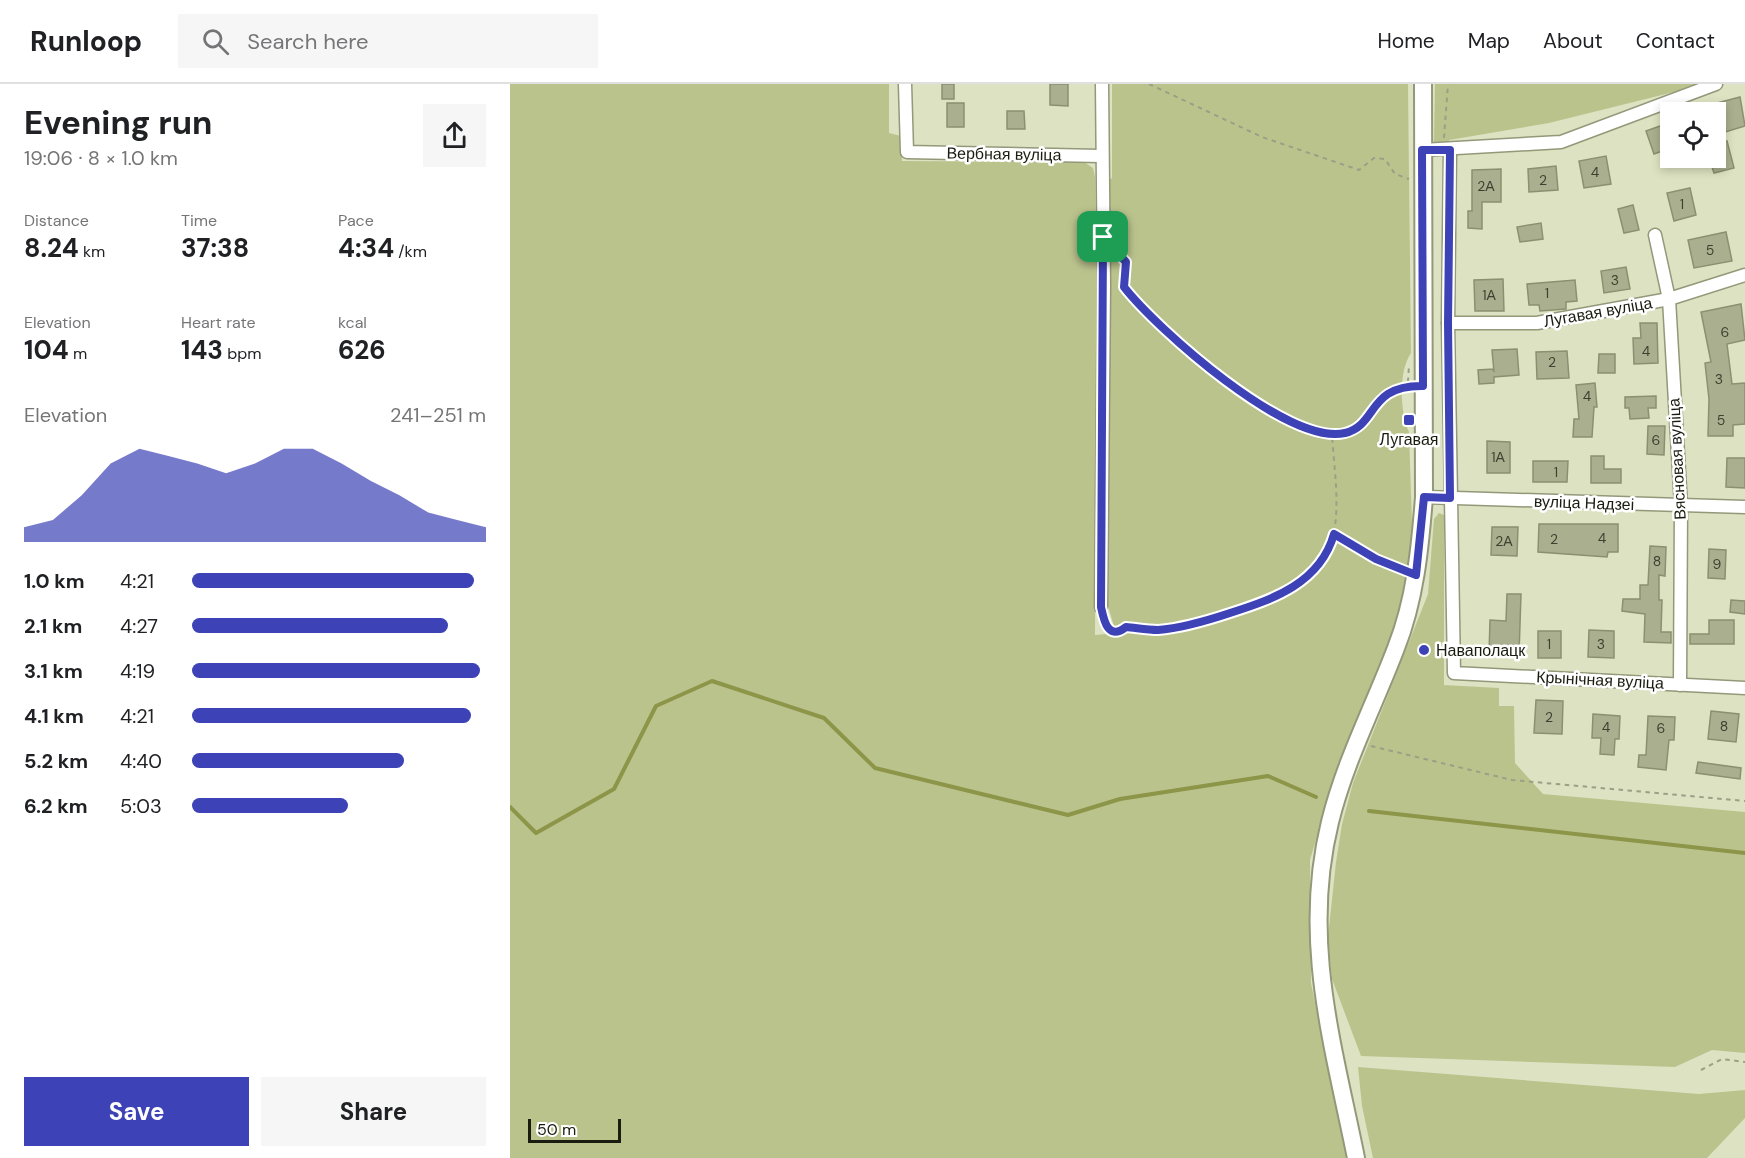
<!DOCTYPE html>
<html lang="en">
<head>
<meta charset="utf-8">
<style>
  :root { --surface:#fff; --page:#f6f6f6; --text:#202124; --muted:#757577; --line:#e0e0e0; --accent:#3d42b6 }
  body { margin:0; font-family:"DM Sans",sans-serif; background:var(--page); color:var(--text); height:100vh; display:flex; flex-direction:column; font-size:22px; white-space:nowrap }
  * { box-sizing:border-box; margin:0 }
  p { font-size:20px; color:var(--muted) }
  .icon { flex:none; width:33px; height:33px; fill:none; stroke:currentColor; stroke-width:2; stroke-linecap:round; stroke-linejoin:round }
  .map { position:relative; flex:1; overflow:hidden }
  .drawer { display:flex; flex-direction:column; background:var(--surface); width:510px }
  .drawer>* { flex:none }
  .tools { position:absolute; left:1150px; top:18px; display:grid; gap:12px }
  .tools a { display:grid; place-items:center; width:66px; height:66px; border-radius:0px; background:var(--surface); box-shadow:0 3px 9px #0003; font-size:30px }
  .scale { position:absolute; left:18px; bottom:15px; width:93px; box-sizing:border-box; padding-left:6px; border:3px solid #1a1c10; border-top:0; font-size:16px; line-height:21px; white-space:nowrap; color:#1a1c10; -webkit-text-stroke:4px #fff; paint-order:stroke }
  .pin { position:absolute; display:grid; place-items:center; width:51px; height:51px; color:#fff; margin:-26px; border-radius:12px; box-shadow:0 3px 9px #0006 }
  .round { display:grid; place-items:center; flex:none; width:63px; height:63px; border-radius:0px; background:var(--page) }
  .overview { display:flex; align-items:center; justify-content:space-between; height:102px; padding:0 24px }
  h1 { font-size:33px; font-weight:700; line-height:45px }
  .figures { display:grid; grid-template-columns:repeat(3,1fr); gap:9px; height:102px; padding:6px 24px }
  .figures div { display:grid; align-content:center }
  .figures b { font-size:26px; font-weight:700 }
  .figures small { font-size:16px; font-weight:400 }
  .figures p { font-size:16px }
  .chart { height:168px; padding:12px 24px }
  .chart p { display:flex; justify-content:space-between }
  .chart svg { width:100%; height:108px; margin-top:6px; fill:var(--accent); opacity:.7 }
  .action { display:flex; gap:12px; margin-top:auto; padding:12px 24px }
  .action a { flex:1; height:69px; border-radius:0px; background:var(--accent); color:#fff; font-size:24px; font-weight:700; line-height:69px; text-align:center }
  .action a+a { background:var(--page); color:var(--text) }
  ul { padding:0 24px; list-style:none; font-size:20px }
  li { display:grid; grid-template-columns:96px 72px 1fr; align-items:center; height:45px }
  li i { height:15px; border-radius:8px; background:var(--accent) }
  header { display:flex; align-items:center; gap:36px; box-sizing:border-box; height:84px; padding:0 30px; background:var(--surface); border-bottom:2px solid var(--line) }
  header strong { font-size:28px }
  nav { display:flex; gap:33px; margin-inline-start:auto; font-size:21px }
  .search { width:420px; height:54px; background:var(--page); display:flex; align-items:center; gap:15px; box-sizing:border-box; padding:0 21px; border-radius:0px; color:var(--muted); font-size:22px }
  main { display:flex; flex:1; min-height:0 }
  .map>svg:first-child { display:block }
  .green { fill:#bbc38d }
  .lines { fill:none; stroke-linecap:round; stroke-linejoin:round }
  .stream { stroke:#8c9548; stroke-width:4 }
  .building { fill:#aaaf8f; stroke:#8b9071; stroke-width:1.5 }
  .street-casing { stroke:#939879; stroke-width:15 }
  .secondary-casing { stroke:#939879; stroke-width:20 }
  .path { stroke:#9a9f85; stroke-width:2; stroke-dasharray:4.5 4.5; stroke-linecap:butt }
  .street { stroke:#fff; stroke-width:12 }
  .secondary { stroke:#fff; stroke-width:16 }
  .route-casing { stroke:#fff; stroke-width:12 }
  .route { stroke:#3d42b6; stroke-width:8 }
  .poi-dot { fill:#3d42b6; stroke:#fff; stroke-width:2 }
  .labels { text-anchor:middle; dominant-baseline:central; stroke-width:5; stroke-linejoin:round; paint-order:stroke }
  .number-label { font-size:14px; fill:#3e4130 }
  .street-label { font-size:16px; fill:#1a1c10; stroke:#fff }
  .poi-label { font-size:16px; fill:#1a1c10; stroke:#fff }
</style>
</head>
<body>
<header>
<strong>Runloop</strong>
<div class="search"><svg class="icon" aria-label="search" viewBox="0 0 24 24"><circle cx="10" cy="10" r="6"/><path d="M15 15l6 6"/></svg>Search here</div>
<nav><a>Home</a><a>Map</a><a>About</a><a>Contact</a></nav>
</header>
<main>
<section class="drawer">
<div class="overview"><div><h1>Evening run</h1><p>19:06 · 8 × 1.0 km</p></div><a class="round"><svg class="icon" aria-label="share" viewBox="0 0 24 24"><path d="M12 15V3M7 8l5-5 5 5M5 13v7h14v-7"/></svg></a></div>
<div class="figures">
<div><p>Distance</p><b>8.24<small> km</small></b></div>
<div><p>Time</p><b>37:38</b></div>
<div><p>Pace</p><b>4:34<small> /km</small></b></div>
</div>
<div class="figures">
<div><p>Elevation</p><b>104<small> m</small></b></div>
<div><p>Heart rate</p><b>143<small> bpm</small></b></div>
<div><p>kcal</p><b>626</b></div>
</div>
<div class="chart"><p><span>Elevation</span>241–251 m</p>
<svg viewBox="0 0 160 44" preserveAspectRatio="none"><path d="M0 44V38L10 35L20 25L30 12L40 6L50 9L60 12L70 16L80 12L90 6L100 6L110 12L120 19L130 25L140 32L150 35L160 38V44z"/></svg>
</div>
<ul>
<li><b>1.0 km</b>4:21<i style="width:96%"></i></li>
<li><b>2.1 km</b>4:27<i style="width:87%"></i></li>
<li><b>3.1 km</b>4:19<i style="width:98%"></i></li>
<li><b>4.1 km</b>4:21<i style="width:95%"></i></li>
<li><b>5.2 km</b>4:40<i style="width:72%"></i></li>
<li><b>6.2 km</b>5:03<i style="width:53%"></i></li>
</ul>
<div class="action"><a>Save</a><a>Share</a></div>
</section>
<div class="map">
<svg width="1235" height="1074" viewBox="0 0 1235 1074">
  <rect width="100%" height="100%" fill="#dde3c2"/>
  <g class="green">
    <path d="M0 0H379V49L391 52 392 77 574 78 583 84 585 93 587 202 585 551 606 549 598 522 600 202 598 97 602 94V0H898L901 269C888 288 890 328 899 348L903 471 879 562 829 677 800 776 801 899 837 1074H0Z"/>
    <path d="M925 0H1186L1168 7 1039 39 939 56V63L924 58Z"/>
    <path d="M929 429 934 431V601L989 604V622H1004L1005 679 1033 710 1235 728V969L1202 966 1165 983 851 972 822 895 818 853 826 778 832 740 843 699 918 510 924 435Z"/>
    <path d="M848 983 1189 1010 1235 1006V1034L1197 1074H863L852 1022Z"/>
  </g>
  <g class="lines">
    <g class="stream">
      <path d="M0 723 26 749 104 705 146 622 202 597 314 634 365 684 558 731 610 715 758 692 806 713"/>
      <path d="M859 727 1235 769"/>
    </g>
  </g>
  <g class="building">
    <rect x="432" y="0" width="12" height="15"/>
    <path d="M540 0H558V22L540 21Z"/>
    <path d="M1230 13 1235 42 1215 48 1207 19Z"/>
    <rect x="437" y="19" width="17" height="24"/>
    <path d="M497 27H514L515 45H497Z"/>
    <path d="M1161 38V64L1144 70 1136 47Z"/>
    <path d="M1217 57 1224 84 1204 89 1199 74H1206V60Z"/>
    <path d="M1096 72 1101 100 1074 104 1069 77Z"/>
    <path d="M1046 82 1048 106 1019 108 1018 85Z"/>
    <path d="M991 85V118H972V145L958 144V127H962V86Z"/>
    <path d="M1180 104 1186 131 1164 137 1157 109Z"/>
    <path d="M1123 121 1129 146 1114 149 1108 125Z"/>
    <path d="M1031 139 1033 155 1010 158 1007 143Z"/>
    <path d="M1216 148 1222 177 1184 184 1178 156Z"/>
    <path d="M1116 183 1120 205 1094 209 1091 187Z"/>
    <path d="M993 195 994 227H965L964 196Z"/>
    <path d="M1065 196 1067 217 1056 218V225L1030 227 1029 221H1019L1017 200Z"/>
    <path d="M1231 220 1235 256 1217 260 1222 300 1235 299V340L1223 341V352H1198L1199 315 1195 279 1201 278 1191 228Z"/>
    <path d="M1130 239H1147L1148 279 1124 280 1123 254H1131Z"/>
    <path d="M1007 265 1009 291 984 293V299L969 300 968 286 983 285 984 288 982 266Z"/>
    <path d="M1057 267 1059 294 1027 295 1026 268Z"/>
    <path d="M1089 270H1105V289H1088Z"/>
    <path d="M1085 299 1087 323H1084L1082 353H1063L1064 335H1069L1066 301Z"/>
    <path d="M1146 312V324H1138L1139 334 1120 335 1119 324H1115V313Z"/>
    <path d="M1138 342H1155L1154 371 1137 370Z"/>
    <path d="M977 357 1000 358V389H977Z"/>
    <path d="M1081 372H1094V385H1111V399H1081Z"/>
    <path d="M1217 374H1235V404L1216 403Z"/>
    <path d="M1023 377H1058L1057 398H1023Z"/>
    <path d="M1029 440H1108V468H1098L1097 473 1028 468Z"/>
    <path d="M982 443H1008L1007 472 981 471Z"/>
    <path d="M1140 462 1156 463 1155 492 1149 491V516H1152L1151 548H1161V559L1134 558 1135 530 1112 527 1113 515H1130V501H1138Z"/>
    <path d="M1199 465 1216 466 1215 495 1198 494Z"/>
    <path d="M997 510H1011L1009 571 979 570 980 536 996 537Z"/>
    <path d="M1221 516 1235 517V530L1220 528Z"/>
    <path d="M1199 536H1224V560H1180V550H1199Z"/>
    <path d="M1079 546 1104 547V574L1078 573Z"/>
    <rect x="1028" y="547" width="23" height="27"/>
    <path d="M1026 616 1053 617 1052 650 1024 649Z"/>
    <path d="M1201 627 1229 630 1226 658 1198 655Z"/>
    <path d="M1083 630 1110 632 1109 655H1105L1104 671 1090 670 1091 654H1082Z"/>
    <path d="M1138 632 1165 633 1164 656H1159L1156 686 1128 683 1129 671H1136Z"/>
    <path d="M1188 678 1231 684 1230 695 1186 689Z"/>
  </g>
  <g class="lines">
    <g class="street-casing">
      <g id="street">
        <path d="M395 0 397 68 591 72"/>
        <path d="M912 66 1051 58 1206 0"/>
        <path d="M940 66 938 239 944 589 1235 604"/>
        <path d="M1145 151 1159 215 1171 422 1170 601"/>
        <path d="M938 239H1027L1159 215 1235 191"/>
        <path d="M914 413 1235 423"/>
        <path d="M591 523 594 202 592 0"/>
      </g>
    </g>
    <g class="secondary-casing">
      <path id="secondary" d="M846 1074C823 960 791 855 820 738 835 677 864 622 886 564 905 516 910 465 914 413L913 0"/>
    </g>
    <g class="path">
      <path d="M639 0 752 53 849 86 864 74 875 75 885 90 899 95"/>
      <path d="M934 54 938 0"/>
      <path d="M607 166 616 178 614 203C647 246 776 359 833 350 862 345 864 304 901 302"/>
      <path d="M898 298 899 281"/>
      <path d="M824 450 866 475 893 486"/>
      <path d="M593 534 601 548 607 549 616 543C629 544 639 547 653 546 698 541 804 513 820 464 832 428 824 387 822 350"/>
      <path d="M861 662 1002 696 1235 717"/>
      <path d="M1191 986 1212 975 1235 978"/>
    </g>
    <use href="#street" class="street"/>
    <use href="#secondary" class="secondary"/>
  </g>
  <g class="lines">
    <g class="route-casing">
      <path id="route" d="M912 66H940L938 239 940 414 914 413 906 491 866 475 824 450C810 499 764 515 720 529 696 537 673 544 648 546 637 546 627 544 616 543 598 557 594 537 591 523L593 153 616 178 614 203C647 245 778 362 835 349 868 341 857 301 913 302Z"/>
    </g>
    <use href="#route" class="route"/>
  </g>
  <g class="poi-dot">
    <rect x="893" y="330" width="12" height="12" rx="3"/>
    <circle cx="914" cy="566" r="6"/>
  </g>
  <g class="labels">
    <g class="number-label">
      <text x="1085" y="88">4</text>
      <text x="1033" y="96">2</text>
      <text x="976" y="102">2А</text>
      <text x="1172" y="120">1</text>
      <text x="1200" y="166">5</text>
      <text x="1105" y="196">3</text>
      <text x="1037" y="209">1</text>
      <text x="979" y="211">1А</text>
      <text x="1215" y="248">6</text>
      <text x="1136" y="267">4</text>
      <text x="1042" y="278">2</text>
      <text x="1209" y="295">3</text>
      <text x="1077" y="312">4</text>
      <text x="1211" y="336">5</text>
      <text x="1146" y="356">6</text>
      <text x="988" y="373">1А</text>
      <text x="1046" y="388">1</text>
      <text x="1092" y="454">4</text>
      <text x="1044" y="455">2</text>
      <text x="994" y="457">2А</text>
      <text x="1147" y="477">8</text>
      <text x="1207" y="480">9</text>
      <text x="1039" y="560">1</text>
      <text x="1091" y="560">3</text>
      <text x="1039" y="633">2</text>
      <text x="1214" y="642">8</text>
      <text x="1096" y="643">4</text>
      <text x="1151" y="644">6</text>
    </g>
    <g class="street-label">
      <text transform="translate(494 70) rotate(1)">Вербная вуліца</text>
      <text transform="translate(1088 228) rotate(-10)">Лугавая вуліца</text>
      <text transform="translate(1167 375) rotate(-93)">Вясновая вуліца</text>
      <text transform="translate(1074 419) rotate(2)">вуліца Надзеі</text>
      <text transform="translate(1090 596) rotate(3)">Крынічная вуліца</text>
    </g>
    <g class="poi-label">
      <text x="899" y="355">Лугавая</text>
      <text x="926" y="566" text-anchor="start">Наваполацк</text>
    </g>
  </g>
</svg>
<div class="tools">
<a><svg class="icon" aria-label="locate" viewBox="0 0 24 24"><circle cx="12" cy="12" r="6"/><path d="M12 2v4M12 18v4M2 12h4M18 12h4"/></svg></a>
</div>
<div class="scale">50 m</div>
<div class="pin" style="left:593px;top:153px;background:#1e9e55"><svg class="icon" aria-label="arrive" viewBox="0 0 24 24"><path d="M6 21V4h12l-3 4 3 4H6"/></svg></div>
</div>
</main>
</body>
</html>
